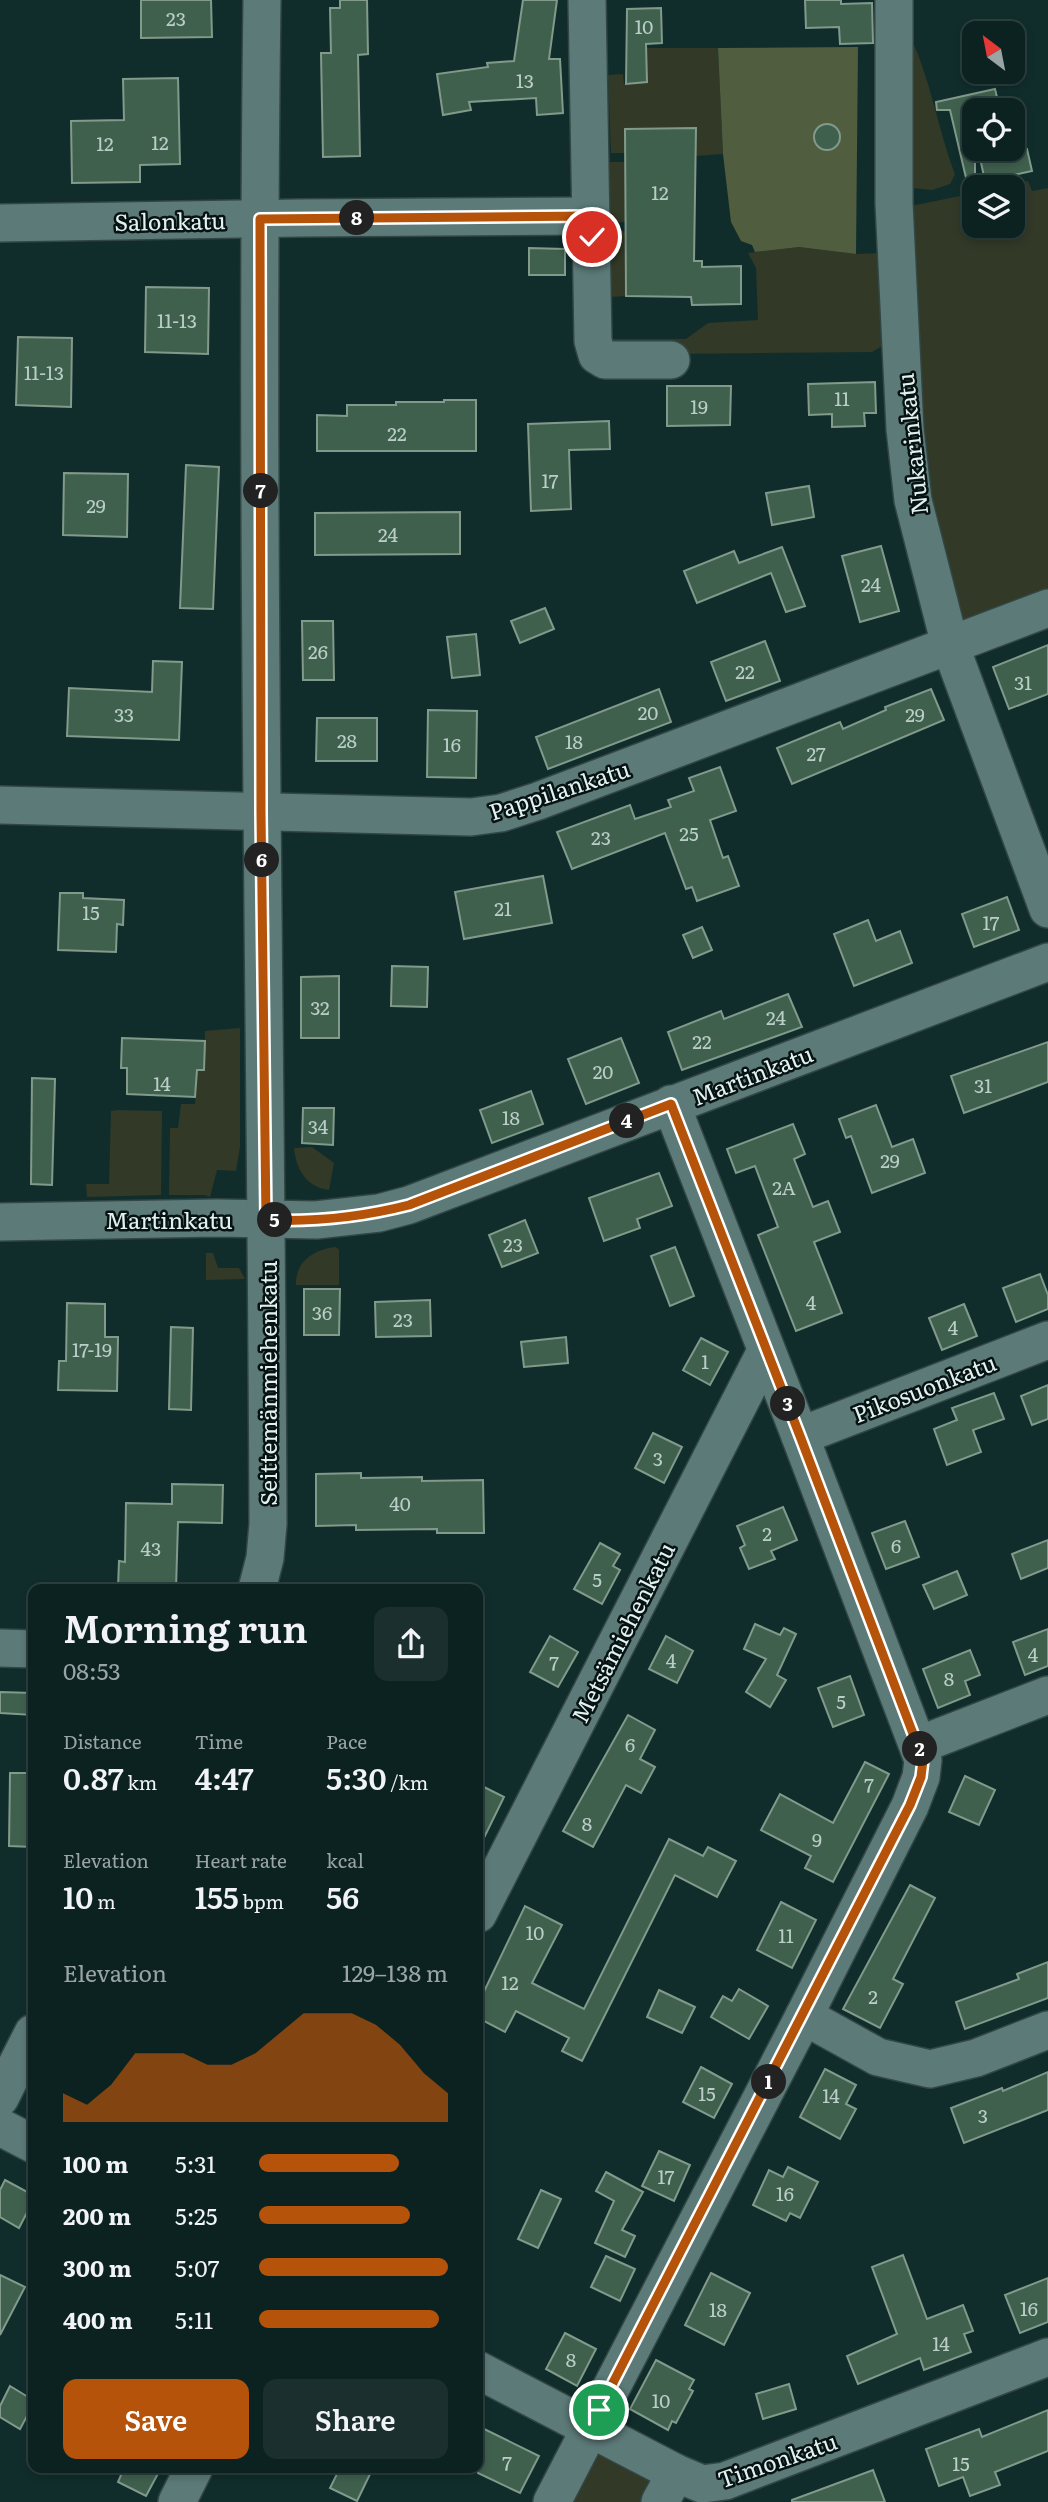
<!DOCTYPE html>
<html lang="en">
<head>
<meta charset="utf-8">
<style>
  :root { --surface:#0c2221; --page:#1a2f2e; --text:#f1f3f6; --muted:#9aa4a5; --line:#2c3f3f; --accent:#b45309 }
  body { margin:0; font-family:Literata,serif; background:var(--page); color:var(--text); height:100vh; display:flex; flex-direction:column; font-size:26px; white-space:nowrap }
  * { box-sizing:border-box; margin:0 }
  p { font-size:23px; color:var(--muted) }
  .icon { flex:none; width:38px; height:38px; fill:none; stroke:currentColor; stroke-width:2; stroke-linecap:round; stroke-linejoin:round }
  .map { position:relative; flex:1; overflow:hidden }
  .side { position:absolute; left:28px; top:1584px; width:455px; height:889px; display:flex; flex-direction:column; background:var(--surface); border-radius:14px; box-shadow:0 4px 10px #0003,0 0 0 2px var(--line) }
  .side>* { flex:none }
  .needle { width:46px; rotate:328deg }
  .fabs { position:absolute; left:962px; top:21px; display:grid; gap:14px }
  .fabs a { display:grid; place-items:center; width:63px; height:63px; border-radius:14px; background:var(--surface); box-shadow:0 4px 10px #0003,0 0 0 2px var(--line); font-size:35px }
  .pin { position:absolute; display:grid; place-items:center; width:60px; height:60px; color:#fff; margin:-30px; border:4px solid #fff; border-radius:50%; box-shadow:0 2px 7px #0007 }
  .km { position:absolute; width:35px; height:35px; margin:-18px; border-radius:50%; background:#222; color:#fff; font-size:19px; line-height:35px; text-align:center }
  .round { display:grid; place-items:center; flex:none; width:74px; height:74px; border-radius:14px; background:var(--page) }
  .overview { display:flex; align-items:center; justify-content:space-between; height:119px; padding:0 35px }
  h1 { font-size:38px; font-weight:600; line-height:52px }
  .stats { display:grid; grid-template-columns:repeat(3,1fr); gap:10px; height:119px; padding:7px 35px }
  .stats div { display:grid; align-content:center }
  .stats b { font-size:30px; font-weight:600 }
  .stats small { font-size:19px; font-weight:400 }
  .stats p { font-size:19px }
  .chart { height:196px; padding:14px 35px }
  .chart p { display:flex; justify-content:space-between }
  .chart svg { width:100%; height:126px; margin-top:7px; fill:var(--accent); opacity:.7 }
  .button { display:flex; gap:14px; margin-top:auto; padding:14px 35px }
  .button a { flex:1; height:80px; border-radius:14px; background:var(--accent); color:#fff; font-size:28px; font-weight:600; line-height:80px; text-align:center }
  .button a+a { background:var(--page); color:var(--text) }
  ul { padding:0 35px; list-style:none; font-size:23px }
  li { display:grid; grid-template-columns:112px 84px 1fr; align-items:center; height:52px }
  li i { height:18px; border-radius:9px; background:var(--accent) }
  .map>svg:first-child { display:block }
  .green { fill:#323927 }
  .forest { fill:#515d3f }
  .building { fill:#40604e; stroke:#829a8b; stroke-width:2 }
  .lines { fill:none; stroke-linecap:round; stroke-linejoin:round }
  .minor-casing { stroke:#324645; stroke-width:40 }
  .minor { stroke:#5c7a78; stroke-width:37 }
  .route-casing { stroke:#fff; stroke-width:14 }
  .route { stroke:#b45309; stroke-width:9 }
  .labels { text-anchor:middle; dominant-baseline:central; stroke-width:5; stroke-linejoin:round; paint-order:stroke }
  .number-label { font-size:19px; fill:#bacec8 }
  .street-label { font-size:23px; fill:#e2f2f1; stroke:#071312 }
</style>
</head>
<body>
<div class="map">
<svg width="1048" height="2502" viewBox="0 0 1048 2502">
  <rect width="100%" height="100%" fill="#102d2c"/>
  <g class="green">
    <path d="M911 38C931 81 938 130 955 174L950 184 932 190 912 188Z"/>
    <path d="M646 48H718L723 154 695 156V128L626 129 625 153H611L608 75 623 74 624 84 647 82Z"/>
    <path d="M610 162H625V222L610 223Z"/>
    <path d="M1028 181 1032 191 1048 188V594L966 622 954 612 922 488 906 207 975 193V226H1013V187H1000Z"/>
    <path d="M626 231V296L609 297V233Z"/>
    <path d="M799 247 856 254 883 253 884 340 882 346 872 352 673 354 611 345 610 339H686L708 323 758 320 756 268 748 253Z"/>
    <path d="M240 1028V1147L236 1171 217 1170 210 1197 205 1195H169L170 1128H178L181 1104H195L197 1070H204L205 1031Z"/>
    <path d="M117 1110 162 1111 161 1195 87 1197 86 1184H109L111 1111Z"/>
    <path d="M312 1147 334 1163 329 1190C306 1187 296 1169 294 1148Z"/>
    <path d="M336 1247 339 1250V1285H296C295 1261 315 1249 336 1247Z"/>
    <path d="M206 1253H213L218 1268H239L245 1279 206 1280Z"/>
    <path d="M603 2453 647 2475 651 2482 646 2502H569L591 2459Z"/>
  </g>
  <path class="forest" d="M858 47 856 254 799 247 755 252 752 245 741 241 731 222 723 154 718 48Z"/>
  <g class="building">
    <path d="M141 0H211L212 37 141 38Z"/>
    <path d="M340 0H367L368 54 358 55 360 156 323 157 321 53H331L330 8H340Z"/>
    <path d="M523 0H557L549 59H560L563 113 537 115 536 98 469 102 471 110 443 115 437 74 488 67 487 63 514 61Z"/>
    <path d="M805 0H841V4L872 3 873 43 840 44 839 27 806 28Z"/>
    <path d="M661 8 662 43 646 44 647 82 626 84 627 9Z"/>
    <path d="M178 78 180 164 140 165V182L72 183 71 121 124 120 123 79Z"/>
    <path d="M995 89 1000 110H975V181L967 182 950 110H937L936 102Z"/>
    <circle cx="827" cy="137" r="13"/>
    <path d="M696 128 694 261H702V267L741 266V304L692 305 691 297 626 296 625 129Z"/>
    <path d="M978 149H1027L1032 171 985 181Z"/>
    <path d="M529 248 565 249V275H529Z"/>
    <path d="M146 287 209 288 208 354 145 352Z"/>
    <path d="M18 337 72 338 71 407 16 405Z"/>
    <path d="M875 382 876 413H864L865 426 832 427V414L809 415 808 384Z"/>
    <path d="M667 386H731L730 425 667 426Z"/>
    <path d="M444 400H476V451H317V415L347 416V405H396V402H444Z"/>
    <path d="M609 421 610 449 569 450 571 509 531 511 528 424Z"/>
    <path d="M186 465 219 467 213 609 180 608Z"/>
    <path d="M64 473 128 474 127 537 63 535Z"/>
    <path d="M809 486 814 517 772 525 766 493Z"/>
    <path d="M460 512V554L315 555V513Z"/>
    <path d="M881 546 899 611 860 622 842 556Z"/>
    <path d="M782 547 805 606 786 612 771 573 697 603 684 571 734 551 739 563Z"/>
    <path d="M545 608 554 629 520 643 511 621Z"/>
    <path d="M302 621H333L334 680H303Z"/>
    <path d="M476 634 480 675 452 678 447 637Z"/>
    <path d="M765 641 780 681 726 701 711 662Z"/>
    <path d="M1048 645V694L1009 709 993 667Z"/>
    <path d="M153 661 182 662 179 740 67 736 69 688 152 692Z"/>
    <path d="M659 689 671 722 548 769 536 737Z"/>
    <path d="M931 689 944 720 792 784 777 748 840 722 843 729 886 710 885 707Z"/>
    <path d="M428 710 477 711 476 778 427 777Z"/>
    <path d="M317 718H377V761H316Z"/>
    <path d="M720 767 736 811 710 820 723 858 728 856 739 886 697 901 692 887 686 889 665 833 572 869 557 832 630 805 635 819 671 807 668 800 694 791 689 778Z"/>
    <path d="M543 876 552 923 464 939 455 892Z"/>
    <path d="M60 893H83V898L124 900 123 925 117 924 116 952 58 950Z"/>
    <path d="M1007 897 1019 930 974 947 962 914Z"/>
    <path d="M868 920 876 941 900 931 912 963 854 986 834 934Z"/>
    <path d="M702 927 712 950 693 958 683 935Z"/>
    <path d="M392 966 428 967 427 1007 391 1006Z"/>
    <path d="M339 976V1038H301V977Z"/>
    <path d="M788 994 802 1027 682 1070 668 1032 721 1011 724 1019Z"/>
    <path d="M122 1038 205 1041 204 1070H197L195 1097 127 1094V1068H121Z"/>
    <path d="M621 1038 639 1083 586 1104 568 1059Z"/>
    <path d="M1048 1042V1082L964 1113 951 1076Z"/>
    <path d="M32 1078 55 1079 52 1185 31 1184Z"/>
    <path d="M531 1091 543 1124 492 1143 480 1110Z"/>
    <path d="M876 1105 892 1147 913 1139 925 1173 872 1193 851 1136 846 1138 839 1119Z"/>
    <path d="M303 1108H334L333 1145 302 1143Z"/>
    <path d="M793 1124 805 1154 794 1159 813 1207 828 1201 840 1232 814 1242 842 1313 796 1331 758 1235 778 1227 755 1166 736 1173 727 1149Z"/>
    <path d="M659 1173 672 1206 637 1219 640 1228 604 1241 589 1198Z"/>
    <path d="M525 1220 538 1253 502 1267 489 1235Z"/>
    <path d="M675 1247 694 1296 670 1306 651 1256Z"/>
    <path d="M1040 1274 1048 1295V1309L1016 1322 1003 1288Z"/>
    <path d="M304 1289H340L339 1335H304Z"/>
    <path d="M430 1300 431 1336 376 1337 375 1302Z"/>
    <path d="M67 1303 105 1304V1337H118L117 1391 58 1390 59 1361H66Z"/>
    <path d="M964 1304 977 1336 942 1350 929 1318Z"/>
    <path d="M171 1327 193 1328 191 1410 169 1409Z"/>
    <path d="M566 1337 568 1363 524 1367 521 1342Z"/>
    <path d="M701 1338 728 1352 710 1385 683 1370Z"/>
    <path d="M1048 1385V1419L1032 1425 1021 1396Z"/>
    <path d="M994 1393 1004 1419 973 1430 981 1452 947 1465 934 1429 957 1420 952 1408Z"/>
    <path d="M653 1433 682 1447 664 1483 635 1468Z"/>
    <path d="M361 1473V1478L422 1477V1481L483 1480 484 1533H437V1529L356 1530V1525L316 1526V1474Z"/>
    <path d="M172 1484 223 1485 222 1523 178 1522 176 1589 118 1588 119 1561 125 1562 126 1503 172 1504Z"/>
    <path d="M783 1507 797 1540 771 1551 775 1559 749 1569 740 1548 745 1545 737 1526Z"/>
    <path d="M905 1521 919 1557 886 1569 872 1533Z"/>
    <path d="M1048 1540V1568L1021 1579 1012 1554Z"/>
    <path d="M600 1543 620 1554 613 1566 620 1570 602 1604 574 1589Z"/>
    <path d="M957 1571 967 1595 934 1609 923 1585Z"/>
    <path d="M755 1624 780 1635 784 1628 796 1634 777 1675 786 1680 770 1707 746 1692 766 1659 744 1649Z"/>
    <path d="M1048 1629V1666L1025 1675 1013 1642Z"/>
    <path d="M550 1636 578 1652 558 1687 530 1672Z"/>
    <path d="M666 1636 693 1651 677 1683 649 1669Z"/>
    <path d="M970 1650 980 1675 965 1681 970 1695 938 1708 923 1669Z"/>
    <path d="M850 1676 864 1715 833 1727 818 1688Z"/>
    <path d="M0 1692 33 1693V1715L0 1713Z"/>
    <path d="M628 1715 655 1730 640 1759 655 1767 641 1793 626 1785 593 1847 563 1831Z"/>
    <path d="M865 1762 889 1774 833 1882 805 1868 811 1856 761 1830 780 1794 833 1823Z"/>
    <path d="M10 1773H33V1847L9 1846Z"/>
    <path d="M965 1776 995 1790 979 1825 949 1812Z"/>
    <path d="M478 1784 504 1797 478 1850Z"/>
    <path d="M669 1839 703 1856 708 1847 736 1861 717 1897 675 1875 582 2061 562 2051 569 2038 516 2011 505 2032 478 2018V2004L525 1906 562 1925 532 1983 584 2009Z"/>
    <path d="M910 1885 935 1898 893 1979 903 1984 880 2028 843 2009Z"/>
    <path d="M781 1902 816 1920 792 1968 757 1950Z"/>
    <path d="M1048 1962V1998L965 2029 956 2002 1019 1979 1017 1974Z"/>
    <path d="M739 1989 768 2006 749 2039 711 2017 723 1996 732 2001Z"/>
    <path d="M659 1990 695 2007 682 2033 647 2017Z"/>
    <path d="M701 2067 732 2084 714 2118 683 2102Z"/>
    <path d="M825 2069 856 2085 846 2104 856 2109 840 2139 800 2117Z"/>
    <path d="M1048 2072V2110L964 2143 951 2108 1002 2088 1003 2091Z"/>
    <path d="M659 2151 690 2165 674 2201 642 2186Z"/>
    <path d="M788 2167 818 2182 800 2218 790 2213 786 2221 753 2205 769 2170 783 2177Z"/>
    <path d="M606 2172 643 2192 622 2230 635 2236 625 2257 595 2243 614 2201 596 2191Z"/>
    <path d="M5 2180 33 2195V2201L19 2228 0 2217V2190Z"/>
    <path d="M541 2190 561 2199 538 2248 518 2239Z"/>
    <path d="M903 2255 927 2319 963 2305 973 2331 964 2334 971 2352 924 2370 920 2358 858 2384 847 2356 897 2334 872 2267Z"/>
    <path d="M606 2256 635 2269 620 2301 591 2287Z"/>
    <path d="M711 2273 750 2293 724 2345 685 2325Z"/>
    <path d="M0 2275 25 2287 0 2335Z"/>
    <path d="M1048 2278V2322L1020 2333 1005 2295Z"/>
    <path d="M565 2333 596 2349 577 2386 546 2369Z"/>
    <path d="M656 2360 694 2380 689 2389 693 2391 676 2423 672 2421 668 2430 630 2409Z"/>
    <path d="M789 2384 796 2409 763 2419 756 2394Z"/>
    <path d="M10 2386 33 2400V2405L20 2429 0 2417V2406Z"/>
    <path d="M1048 2410V2451L995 2472 1000 2485 970 2496 963 2477 939 2486 926 2449 979 2429 982 2437Z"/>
    <path d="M478 2426 539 2456 520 2493 478 2473Z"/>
    <path d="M124 2468H161L146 2496 118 2482Z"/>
    <path d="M340 2468H373L357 2501 330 2488Z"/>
    <path d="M873 2470 885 2502H792V2500Z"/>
  </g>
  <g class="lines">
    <g class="minor-casing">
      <g id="minor">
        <path d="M587 0 593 341 597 355 605 360H671"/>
        <path d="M894 0V203L905 429 913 500 950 645 1048 909"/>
        <path d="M0 223 299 218 591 216"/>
        <path d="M0 805 471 817 501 813 538 801 1048 608"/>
        <path d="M0 1222 217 1218 316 1220 379 1213 409 1205 1048 962"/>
        <path d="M800 1436 1048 1340"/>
        <path d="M257 1589 265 1558 268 1524C266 1016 255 508 262 0"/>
        <path d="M0 1648 33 1649"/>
        <path d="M919 1745 1048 1695"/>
        <path d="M478 1914 766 1351"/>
        <path d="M804 2016 878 2057 930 2069 976 2058 1048 2030"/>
        <path d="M0 2098 33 2033"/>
        <path d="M0 2127 33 2144"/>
        <path d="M478 2370 676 2473 702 2484 725 2481 1048 2357"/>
        <path d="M177 2502 194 2468"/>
        <path d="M552 2502 804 2016 910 1806 921 1777 923 1760 800 1436 671 1104"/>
        <path d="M660 2502 676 2473"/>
      </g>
    </g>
    <use href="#minor" class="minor"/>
  </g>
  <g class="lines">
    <g class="route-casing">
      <path id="route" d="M592 237 591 216 260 219 261 813 266 1220C315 1222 362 1217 409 1205L671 1104 800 1436 923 1760 921 1777 910 1805 599 2410"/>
    </g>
    <use href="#route" class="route"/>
  </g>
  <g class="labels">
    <g class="number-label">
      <text x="176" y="18">23</text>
      <text x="644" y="26">10</text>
      <text x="525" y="80">13</text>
      <text x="160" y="142">12</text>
      <text x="105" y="143">12</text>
      <text x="660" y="192">12</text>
      <text x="177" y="320">11-13</text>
      <text x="44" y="372">11-13</text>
      <text x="842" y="398">11</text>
      <text x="699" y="406">19</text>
      <text x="397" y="433">22</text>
      <text x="550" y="480">17</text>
      <text x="96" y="505">29</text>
      <text x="388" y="534">24</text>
      <text x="871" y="584">24</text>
      <text x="318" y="651">26</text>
      <text x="745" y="671">22</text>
      <text x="1023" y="682">31</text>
      <text x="648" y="712">20</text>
      <text x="124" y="714">33</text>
      <text x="915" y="714">29</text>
      <text x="347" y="740">28</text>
      <text x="574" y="741">18</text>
      <text x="452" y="744">16</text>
      <text x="816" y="753">27</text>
      <text x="689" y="833">25</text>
      <text x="601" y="837">23</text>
      <text x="503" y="908">21</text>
      <text x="91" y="912">15</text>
      <text x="991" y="922">17</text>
      <text x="320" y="1007">32</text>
      <text x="776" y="1017">24</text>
      <text x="702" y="1041">22</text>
      <text x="603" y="1071">20</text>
      <text x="162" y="1083">14</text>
      <text x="983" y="1085">31</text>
      <text x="511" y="1117">18</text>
      <text x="318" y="1126">34</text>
      <text x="890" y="1160">29</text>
      <text x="784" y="1187">2A</text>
      <text x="513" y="1244">23</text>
      <text x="811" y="1302">4</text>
      <text x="322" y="1312">36</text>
      <text x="403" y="1319">23</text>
      <text x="953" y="1327">4</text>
      <text x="92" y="1349">17-19</text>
      <text x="705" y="1361">1</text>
      <text x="658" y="1458">3</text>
      <text x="400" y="1503">40</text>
      <text x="767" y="1533">2</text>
      <text x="896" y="1545">6</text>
      <text x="151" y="1548">43</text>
      <text x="597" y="1579">5</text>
      <text x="1033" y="1654">4</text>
      <text x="671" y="1660">4</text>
      <text x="554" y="1662">7</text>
      <text x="949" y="1678">8</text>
      <text x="841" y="1701">5</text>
      <text x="630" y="1744">6</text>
      <text x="869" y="1784">7</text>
      <text x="587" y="1823">8</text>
      <text x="817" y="1839">9</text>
      <text x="535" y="1932">10</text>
      <text x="786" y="1935">11</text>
      <text x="510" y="1982">12</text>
      <text x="873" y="1996">2</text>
      <text x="707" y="2093">15</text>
      <text x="831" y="2095">14</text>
      <text x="983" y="2115">3</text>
      <text x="666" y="2176">17</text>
      <text x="785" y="2193">16</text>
      <text x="1029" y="2308">16</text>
      <text x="718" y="2309">18</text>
      <text x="941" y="2343">14</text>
      <text x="571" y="2359">8</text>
      <text x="661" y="2400">10</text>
      <text x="507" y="2462">7</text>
      <text x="961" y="2463">15</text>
    </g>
    <g class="street-label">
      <text transform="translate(170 220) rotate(-1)">Salonkatu</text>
      <text transform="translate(911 444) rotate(-96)">Nukarinkatu</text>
      <text transform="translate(559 789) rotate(-18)">Pappilankatu</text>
      <text transform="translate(752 1074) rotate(-21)">Martinkatu</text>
      <text x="169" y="1219">Martinkatu</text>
      <text transform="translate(267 1383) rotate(-90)">Seittemänmiehenkatu</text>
      <text transform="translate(924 1387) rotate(-21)">Pikosuonkatu</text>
      <text transform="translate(622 1632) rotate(-63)">Metsämiehenkatu</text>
      <text transform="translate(777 2459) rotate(-19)">Timonkatu</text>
    </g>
  </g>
</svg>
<div class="fabs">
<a><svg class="needle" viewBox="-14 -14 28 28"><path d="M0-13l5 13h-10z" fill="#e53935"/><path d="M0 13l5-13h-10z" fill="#9aa4a5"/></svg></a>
<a><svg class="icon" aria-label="locate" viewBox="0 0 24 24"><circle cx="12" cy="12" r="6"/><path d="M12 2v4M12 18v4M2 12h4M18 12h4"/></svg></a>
<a><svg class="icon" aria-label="layers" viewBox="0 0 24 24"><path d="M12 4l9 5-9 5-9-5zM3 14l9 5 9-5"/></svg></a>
</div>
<div class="pin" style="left:599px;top:2410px;background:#1e9e55"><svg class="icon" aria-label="arrive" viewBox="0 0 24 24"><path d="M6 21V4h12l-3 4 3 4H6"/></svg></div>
<div class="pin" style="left:592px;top:237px;background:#d93025"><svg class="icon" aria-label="check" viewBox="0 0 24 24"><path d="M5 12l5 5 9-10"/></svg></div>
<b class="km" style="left:769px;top:2082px">1</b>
<b class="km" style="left:920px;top:1749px">2</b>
<b class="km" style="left:788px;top:1404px">3</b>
<b class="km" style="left:627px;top:1121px">4</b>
<b class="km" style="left:275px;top:1220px">5</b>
<b class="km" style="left:262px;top:860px">6</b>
<b class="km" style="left:261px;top:491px">7</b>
<b class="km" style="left:357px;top:218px">8</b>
<section class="side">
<div class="overview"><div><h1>Morning run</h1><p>08:53</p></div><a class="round"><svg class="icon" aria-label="share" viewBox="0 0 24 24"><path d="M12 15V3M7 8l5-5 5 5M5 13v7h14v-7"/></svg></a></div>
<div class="stats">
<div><p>Distance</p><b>0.87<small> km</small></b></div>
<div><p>Time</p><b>4:47</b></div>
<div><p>Pace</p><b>5:30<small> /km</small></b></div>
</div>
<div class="stats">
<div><p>Elevation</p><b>10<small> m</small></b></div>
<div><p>Heart rate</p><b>155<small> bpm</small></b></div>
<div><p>kcal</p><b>56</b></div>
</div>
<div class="chart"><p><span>Elevation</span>129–138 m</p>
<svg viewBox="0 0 160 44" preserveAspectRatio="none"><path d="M0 44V34L10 38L20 31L30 20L40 20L50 20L60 24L70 24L80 20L90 13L100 6L110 6L120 6L130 10L140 17L150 27L160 34V44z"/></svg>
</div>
<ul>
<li><b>100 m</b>5:31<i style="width:74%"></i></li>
<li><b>200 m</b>5:25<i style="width:80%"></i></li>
<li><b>300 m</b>5:07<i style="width:100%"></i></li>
<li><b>400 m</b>5:11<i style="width:95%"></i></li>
</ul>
<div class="button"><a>Save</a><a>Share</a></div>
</section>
</div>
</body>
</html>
